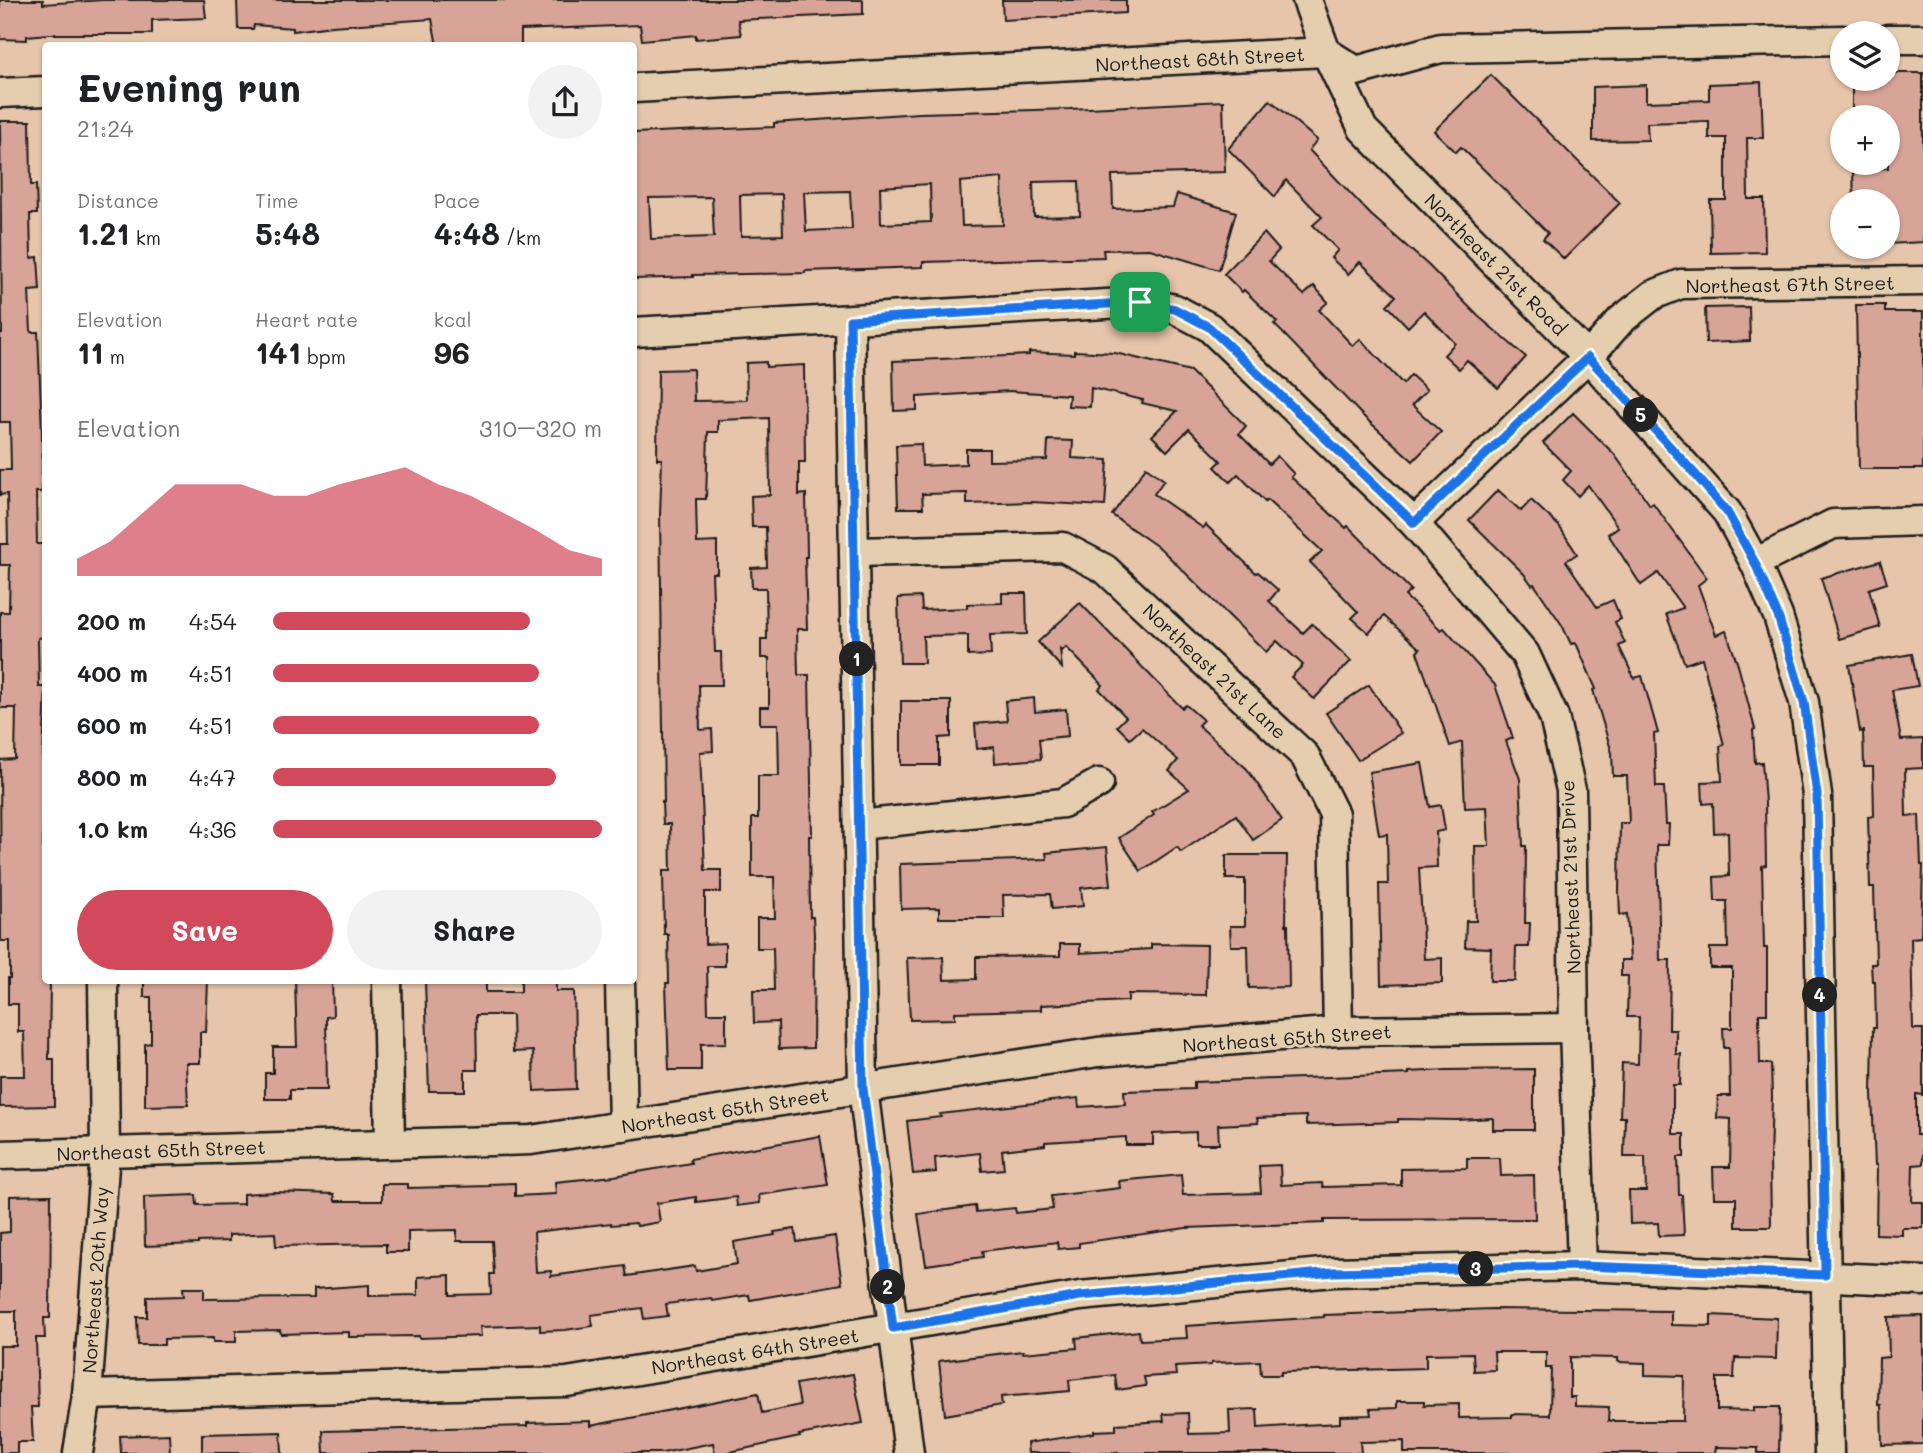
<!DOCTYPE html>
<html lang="en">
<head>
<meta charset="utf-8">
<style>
  :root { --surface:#fff; --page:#f2f2f2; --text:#202124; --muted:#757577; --accent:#d1495b }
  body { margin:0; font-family:Mali,sans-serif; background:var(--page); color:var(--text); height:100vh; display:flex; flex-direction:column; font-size:26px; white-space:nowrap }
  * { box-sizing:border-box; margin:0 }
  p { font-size:23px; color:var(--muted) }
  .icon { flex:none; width:38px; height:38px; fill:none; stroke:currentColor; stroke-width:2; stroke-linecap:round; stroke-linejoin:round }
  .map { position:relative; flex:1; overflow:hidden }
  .side { position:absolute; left:42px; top:42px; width:595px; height:942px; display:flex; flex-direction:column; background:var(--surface); border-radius:7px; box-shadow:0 2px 5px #0004 }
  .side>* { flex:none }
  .controls { position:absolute; left:1830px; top:21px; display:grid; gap:14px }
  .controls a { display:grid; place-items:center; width:70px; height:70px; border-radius:50%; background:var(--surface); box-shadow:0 2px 5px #0004; font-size:35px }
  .pin { position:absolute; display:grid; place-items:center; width:60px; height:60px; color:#fff; margin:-30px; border-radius:14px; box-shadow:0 4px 10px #0006 }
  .km { position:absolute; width:35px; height:35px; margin:-18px; border-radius:50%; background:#222; color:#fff; font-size:19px; line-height:35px; text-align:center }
  .round { display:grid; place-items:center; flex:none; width:74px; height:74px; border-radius:37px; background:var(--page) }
  .summary { display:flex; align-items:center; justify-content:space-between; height:119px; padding:0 35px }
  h1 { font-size:38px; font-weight:700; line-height:52px }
  .metrics { display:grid; grid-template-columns:repeat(3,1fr); gap:10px; height:119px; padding:7px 35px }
  .metrics div { display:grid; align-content:center }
  .metrics b { font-size:30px; font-weight:700 }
  .metrics small { font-size:19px; font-weight:400 }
  .metrics p { font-size:19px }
  .chart { height:196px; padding:14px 35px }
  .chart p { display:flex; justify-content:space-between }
  .chart svg { width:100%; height:126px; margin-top:7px; fill:var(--accent); opacity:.7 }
  .action { display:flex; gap:14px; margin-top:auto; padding:14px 35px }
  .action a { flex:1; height:80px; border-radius:42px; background:var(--accent); color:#fff; font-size:28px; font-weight:700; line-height:80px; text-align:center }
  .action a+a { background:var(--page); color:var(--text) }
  ul { padding:0 35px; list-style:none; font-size:23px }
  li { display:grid; grid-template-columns:112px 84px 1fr; align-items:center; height:52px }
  li i { height:18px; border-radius:9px; background:var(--accent) }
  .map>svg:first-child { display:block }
  .building { fill:#d9a498; stroke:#1c1c1c; stroke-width:2; fill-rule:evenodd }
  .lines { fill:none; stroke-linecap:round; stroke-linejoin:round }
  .minor-casing { stroke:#1c1c1c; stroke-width:33 }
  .minor { stroke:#e5ceae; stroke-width:28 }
  .route-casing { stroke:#fff; stroke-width:14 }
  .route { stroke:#1a73e8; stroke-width:9 }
  .labels { text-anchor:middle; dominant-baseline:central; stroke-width:6; stroke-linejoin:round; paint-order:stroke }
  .street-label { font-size:19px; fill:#1c1c1c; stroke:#e5ceae }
</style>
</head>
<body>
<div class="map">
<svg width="1923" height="1453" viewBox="0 0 1923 1453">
  <rect width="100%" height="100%" fill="#e6c5ab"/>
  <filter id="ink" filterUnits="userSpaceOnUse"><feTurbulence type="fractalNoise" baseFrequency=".0143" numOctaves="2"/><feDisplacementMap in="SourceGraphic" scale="14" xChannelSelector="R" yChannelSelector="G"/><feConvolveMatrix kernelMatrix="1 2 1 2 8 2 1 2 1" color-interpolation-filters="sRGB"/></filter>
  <g filter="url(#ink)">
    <g class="building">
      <path d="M0 0H43V4L103 0H204L206 18 152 20V34H49L27 36V40L0 39Z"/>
      <path d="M237 0H863V14L738 20 741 35 696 39V35L642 40 640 25 521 30V46H437L432 19 332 26 293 31V28L254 25 253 29H238Z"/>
      <path d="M1002 0H1126V13L1003 20Z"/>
      <path d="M1888 73H1923V242L1888 244V201H1854L1853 170 1888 168V117H1852V79H1888Z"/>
      <path d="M1491 75 1620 203 1564 259 1543 239 1548 233 1461 147 1456 152 1434 131Z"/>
      <path d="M1761 82 1763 138H1747L1748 199H1764L1765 252 1711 253 1710 200H1726V138H1709V121L1647 123 1648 140 1593 141V87L1646 85V102L1709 100V84Z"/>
      <path d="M1270 100 1317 140 1309 150 1371 215 1428 265 1478 316 1526 357 1498 388 1467 360 1459 369 1444 355 1455 343 1424 311 1408 327 1387 305 1396 296 1360 262 1348 274 1331 258 1338 250 1313 225 1322 217 1286 180 1275 197 1228 149Z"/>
      <path d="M1223 101 1225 172 1112 175 1113 209 1173 207 1177 194 1236 212 1219 270 1150 249 1103 250 1104 257 923 262V267L805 271V273L693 275V277L634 279V133L774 127V123L919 113 1070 109ZM1002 178 1003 225 962 226 960 182ZM1079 181 1080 216 1034 217 1033 182ZM930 184 931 222 881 224 880 187ZM850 191 852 229 806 231 804 192ZM782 194 783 235 741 236 740 195ZM712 197 714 237 651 239 649 198Z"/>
      <path d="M0 121H30L31 185H36L37 214H30L31 258 38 257 40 290 29 291 31 332H38L42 433V492H36L37 544H44L45 637 38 638 39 687H46L43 759H46V814H43V861H46V980H50L49 1059H54V1106L0 1107V1076H25L24 1032H18V1004H8V978H10V941H1L0 760 15 759 16 708H0V612H9L10 565H0V544H8L7 494 0 495V470H11L10 422H0V333H2Z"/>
      <path d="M1264 233 1279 250 1269 261 1304 295 1314 286 1328 302 1319 310 1353 346 1360 339 1403 384 1411 375 1427 390 1412 405 1441 432 1413 461 1362 415 1274 324 1277 322 1244 290 1242 292 1224 274Z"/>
      <path d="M1856 305H1885V312H1923V469H1859Z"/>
      <path d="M1749 307 1750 341 1706 343 1705 308Z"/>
      <path d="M1074 351 1115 353 1190 371 1246 426 1239 434 1269 464 1277 456 1294 474 1291 477 1346 528 1348 526 1411 590 1405 596 1441 630 1444 628 1495 685 1513 738 1506 741 1520 779 1523 846H1526L1525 923H1530L1529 947H1516L1515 981H1490L1491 948 1465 947 1466 921H1476L1475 846H1489L1487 807 1465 808 1462 742 1450 746 1417 652 1420 649 1384 616 1369 633 1352 618 1358 612 1310 562 1322 551 1267 500 1265 502 1238 474 1230 482 1215 467 1221 461 1189 429 1167 451 1152 436 1177 411 1142 403 1143 400 1091 388 1090 407 1068 406 1069 395 1010 391 917 397V410L894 411 893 361 1029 355V352L1074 354Z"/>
      <path d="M766 362V367L804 365 805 462H799V495L806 494 807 557H805L807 629H797L798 675H809L812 836H809L810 917H813L814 934 813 1048 779 1049 778 1022 754 1023 753 990H774L773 948H757V918H775L774 877H752V818H758V776H779L778 724H760V707H769V658H761V639H767L766 588H752L751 568 767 567 766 527H752L751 496 770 495 769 418 718 420V432H708L706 499H696L697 543 717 542V573H712L715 652H721L722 685H699L700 730 712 729 713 751 700 752 705 870H721V892H705V944L725 943V966H707L708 1013H726V1043L701 1044V1070H669L666 983H669L668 934H664L663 871H671L670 824H663L662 802H664L660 515 662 459H657L658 370 693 369 694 401 747 400 746 363Z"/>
      <path d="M1573 413 1614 454 1650 505 1653 503 1707 578 1698 585 1716 635 1726 631 1738 665 1755 729 1753 730 1755 763 1762 762 1765 803 1766 865 1762 866 1764 948H1767V1014H1759L1760 1064H1771L1772 1097 1770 1159 1771 1227H1736V1198H1714L1713 1167H1730L1731 1119 1717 1118 1718 1096H1730L1729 1048H1724L1723 1028H1732V968H1710V948H1728L1727 901H1715L1714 877 1729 876 1728 832 1714 833 1713 803 1703 804 1702 782 1722 781 1720 746 1724 745 1702 658 1685 664 1666 614 1683 608 1658 573 1641 585 1608 534 1618 527 1588 485 1578 496 1563 480 1571 471 1543 443Z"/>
      <path d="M1048 440 1073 441 1072 458 1108 460 1105 506 1031 502 967 504V493L922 494 923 508H898L896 445 921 444 922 466 966 464V449H989V461L1047 460Z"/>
      <path d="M1146 467 1164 480 1154 494 1203 528 1206 525 1256 573 1258 572 1278 590 1269 601 1303 633 1312 624 1351 661 1314 699 1291 677 1303 665 1277 641 1266 652 1161 549 1112 515Z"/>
      <path d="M1498 490 1521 511 1531 500 1559 526 1577 554 1566 561 1597 607 1613 600 1621 619 1615 622 1625 643 1619 646 1634 678 1642 676 1658 733 1654 734 1656 787H1664L1666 824H1669L1668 845H1657L1660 960H1670L1669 1030H1676V1054H1681L1680 1085H1673V1134H1684V1157H1678L1679 1195H1682L1684 1235 1659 1236 1658 1223 1630 1224 1629 1191H1646L1645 1157H1624L1625 1117H1620L1622 1063 1638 1064 1639 1017H1627L1628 976H1621V960H1630L1627 914 1620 915 1619 891 1620 823H1629L1627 776H1613L1612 753 1593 690 1596 689 1576 643 1571 644 1562 625 1534 584 1532 585 1524 574 1469 520Z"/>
      <path d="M1880 561 1887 583 1869 589 1880 627 1839 639 1821 578Z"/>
      <path d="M1002 593H1026L1027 634 990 635 991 655 968 656V635L923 636 924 663H900L898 598 921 597 922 610 967 608V604L1002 603Z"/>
      <path d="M1080 603 1182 708 1186 705 1203 720 1198 725 1247 769 1282 820 1253 840 1236 815 1181 852 1177 847 1141 871 1119 838 1154 815 1152 812 1189 789 1169 771 1178 760 1142 728 1130 739 1117 726 1126 717 1099 689 1103 685 1066 647 1062 651 1060 649 1062 668 1038 642Z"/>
      <path d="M1912 654 1918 686 1892 690 1901 740 1923 739V768L1905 769 1906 816 1919 815 1921 865H1923L1921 937 1911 938 1913 1029H1923V1095L1916 1094V1135H1923V1164L1913 1165 1912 1202H1923V1228H1902V1235L1876 1234 1877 1165H1875L1872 1094 1873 1028H1876L1875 981H1872L1871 964H1876L1874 887H1870L1868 817 1874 816 1873 767H1864L1863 731 1860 732 1849 665Z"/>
      <path d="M1369 685 1401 733 1358 760 1326 713Z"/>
      <path d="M1034 698 1035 712 1066 709 1068 736 1039 739 1041 759 995 763 994 747 977 749 975 724 1007 721 1005 701Z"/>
      <path d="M901 701H951V737L939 738V765H901Z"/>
      <path d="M1422 763 1430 807 1441 805 1445 830 1436 832 1437 867 1419 868 1424 959 1442 958V983L1381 985 1379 884H1388L1387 834 1379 835 1369 772Z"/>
      <path d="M1107 847 1111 885 1081 888 1083 906 1052 909 1050 894 1003 895 1004 918H939V908L901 909 900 864 1047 859 1046 853Z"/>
      <path d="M1226 855H1287L1286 925H1288L1289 987 1249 988 1248 946H1231L1230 926H1245V879H1226Z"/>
      <path d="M1060 944H1080V953L1151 949V944L1207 945 1206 995 1128 994V1001L1041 1005V1010L955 1012V1019L910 1020 907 958 943 957 944 980 976 979V957L1060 956Z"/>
      <path d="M144 980H208L206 1032H200V1063H186L188 1105 145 1106V1044L151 1043V997H144Z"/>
      <path d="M295 980H332L333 1016 326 1017 327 1090H290V1099H265V1073H273V1047H297Z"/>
      <path d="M431 980H472L473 983H486V992H521V980H556V991H574L576 1089 534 1091 533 1051 513 1052 512 1015H476L477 1070H465V1091H429L425 982H431Z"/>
      <path d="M1534 1069V1130H1493V1118L1457 1120 1398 1119V1122L1306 1125V1116L1257 1118 1258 1123 1218 1125 1219 1144H1196V1132L1153 1134V1145H1126V1137L1045 1142V1145L1002 1150 1004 1169 982 1171 980 1153 935 1158 936 1172 913 1174 907 1121 941 1117 940 1114 1078 1098 1079 1107 1125 1104 1124 1091 1194 1089V1082L1409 1074V1072L1446 1070Z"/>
      <path d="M820 1136 828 1185 759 1195 760 1203 737 1206 736 1197 696 1202V1197L657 1203 660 1222 637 1226 636 1223 611 1225V1223L534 1232 536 1272 551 1271V1276L625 1266 627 1276 695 1266 696 1271 737 1264 734 1242 775 1235 774 1232 795 1229 797 1242 835 1236 842 1284 750 1300 749 1295 712 1301 711 1298 666 1304 668 1316 644 1319 642 1308 591 1315 593 1326 565 1330 540 1331V1325L480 1327 481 1336 419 1338V1336L349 1337V1332L281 1334 280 1330 236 1331V1342H213V1338L164 1339V1345H138L137 1317H147V1297L184 1296 183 1288H204V1299L314 1298V1289L369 1285V1296L418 1295V1277L450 1275V1295L491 1294 490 1274H494L492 1241H457V1230L408 1231V1252H386V1244L276 1246 275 1233 229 1235V1241L198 1242V1244L145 1246 144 1197 196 1195 197 1205 243 1204V1194L275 1192 334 1194 335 1201H382V1184H408V1188L490 1186 489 1184 515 1183V1196L556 1194 555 1182 614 1176 691 1163 690 1159Z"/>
      <path d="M1467 1158H1500L1501 1176 1534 1175 1535 1219 1324 1220V1223L1186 1228 1079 1243V1247L1058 1249 1057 1242 982 1251 983 1257 926 1265 918 1214 975 1206 976 1212 1015 1208 1016 1213 1053 1209 1051 1196 1120 1188 1119 1181 1181 1175 1183 1195 1261 1193 1259 1166 1280 1165 1281 1185 1322 1183 1323 1187 1401 1185V1169L1467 1168Z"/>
      <path d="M51 1195 50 1318H44L45 1338H36L38 1407H31L33 1442H17V1453H0V1346H16V1311H0V1233L10 1232V1196Z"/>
      <path d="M1493 1309 1671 1311V1325L1711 1326V1315L1777 1318 1776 1359 1735 1358 1734 1378H1717V1410L1754 1411V1407H1780L1779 1453H1758V1448L1716 1447 1715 1453H1404V1441L1360 1442 1361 1453H1028L1027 1443 1094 1433V1431L1116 1430V1424L1164 1421 1163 1414 1188 1413 1189 1434 1230 1433 1229 1410 1257 1409 1258 1428 1302 1425 1340 1423V1416L1371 1415 1370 1409 1397 1408V1401H1424V1405L1459 1404V1418L1512 1417V1414L1550 1415 1551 1368H1546V1352H1494L1495 1370 1474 1371 1473 1353 1426 1354V1368L1281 1372V1375H1261L1260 1361 1211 1363V1365L1175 1367 1176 1375 1144 1377 1146 1386 1117 1390 1115 1375 1069 1380 1070 1391 1001 1397 1002 1405 945 1415 939 1361 1023 1351V1353L1077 1348 1076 1338 1139 1331 1140 1340 1187 1338 1186 1326 1324 1317V1315ZM1570 1357 1618 1358V1362L1645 1363V1375L1684 1376 1683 1421H1608L1609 1407 1575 1406V1397H1570Z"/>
      <path d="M1923 1316V1444L1882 1445 1881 1405H1878L1879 1358 1889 1357 1888 1317Z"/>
      <path d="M853 1374 863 1423 799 1435 800 1437 725 1453H715L713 1443 662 1453H324L323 1431 527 1426V1423L590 1421V1426L758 1393 762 1413 800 1405 796 1384Z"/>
      <path d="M281 1432 282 1453H202V1434Z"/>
      <path d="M169 1434 170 1453H121L120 1436Z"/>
    </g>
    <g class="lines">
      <g class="minor-casing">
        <g id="minor">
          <path d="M1307 0 1326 52 1363 129 1588 357 1727 512 1755 563 1778 616 1804 702 1817 795 1829 1453"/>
          <path d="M1888 39H1923"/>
          <path d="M634 88 1326 52 1356 71 1441 48 1843 40"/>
          <path d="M0 93 46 91"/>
          <path d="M850 320 863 1088 909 1453"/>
          <path d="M634 332 1140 302 1175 309 1209 327 1414 523 1525 654 1554 717 1571 790 1574 1028 1582 1266"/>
          <path d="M1414 523 1588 357 1621 320 1653 295 1681 284 1923 281"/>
          <path d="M855 552 1063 547 1105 569 1305 756 1334 814 1338 1031"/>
          <path d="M1755 563 1833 524 1923 521"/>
          <path d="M859 825 1063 803 1099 783"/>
          <path d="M387 980 390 1143"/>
          <path d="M620 980 623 1126"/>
          <path d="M0 1155 531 1140 1098 1052 1338 1031 1574 1028"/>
          <path d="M87 1395 567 1382 1080 1296 1333 1272 1582 1266 1923 1281"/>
          <path d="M78 1453 87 1395 105 1153 103 980"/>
        </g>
      </g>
      <use href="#minor" class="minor"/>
    </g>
  </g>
  <g class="lines" filter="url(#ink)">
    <g class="route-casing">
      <path id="route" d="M1140 302 1175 309 1209 327 1414 523 1588 357 1695 474 1727 512 1755 563 1778 616 1804 702 1817 795 1825 1275 1582 1266 1333 1272 1080 1296 893 1328 863 1088 850 320Z"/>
    </g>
    <use href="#route" class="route"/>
  </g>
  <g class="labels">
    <g class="street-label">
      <text transform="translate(1200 59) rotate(-3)">Northeast 68th Street</text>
      <text transform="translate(1496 264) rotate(45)">Northeast 21st Road</text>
      <text transform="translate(1790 284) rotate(-1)">Northeast 67th Street</text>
      <text transform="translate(1215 671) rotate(43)">Northeast 21st Lane</text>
      <text transform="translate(1570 877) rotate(-92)">Northeast 21st Drive</text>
      <text transform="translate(1287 1038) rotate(-4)">Northeast 65th Street</text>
      <text transform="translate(725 1110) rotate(-9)">Northeast 65th Street</text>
      <text transform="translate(161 1150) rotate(-2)">Northeast 65th Street</text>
      <text transform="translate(95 1280) rotate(-86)">Northeast 20th Way</text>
      <text transform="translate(755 1351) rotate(-9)">Northeast 64th Street</text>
    </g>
  </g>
</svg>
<div class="controls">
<a><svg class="icon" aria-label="layers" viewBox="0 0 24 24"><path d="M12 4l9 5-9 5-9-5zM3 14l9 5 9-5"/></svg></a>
<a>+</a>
<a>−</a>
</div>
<div class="pin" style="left:1140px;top:302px;background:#1e9e55"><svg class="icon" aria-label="arrive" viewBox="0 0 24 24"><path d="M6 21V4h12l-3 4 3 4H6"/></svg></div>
<b class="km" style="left:857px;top:659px">1</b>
<b class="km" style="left:888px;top:1287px">2</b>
<b class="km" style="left:1476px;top:1269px">3</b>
<b class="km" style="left:1820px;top:995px">4</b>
<b class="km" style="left:1641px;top:415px">5</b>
<section class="side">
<div class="summary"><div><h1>Evening run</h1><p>21:24</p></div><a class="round"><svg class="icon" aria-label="share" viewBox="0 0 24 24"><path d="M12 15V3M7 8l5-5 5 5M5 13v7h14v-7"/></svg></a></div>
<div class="metrics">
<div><p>Distance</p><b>1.21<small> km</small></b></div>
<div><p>Time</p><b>5:48</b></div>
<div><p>Pace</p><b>4:48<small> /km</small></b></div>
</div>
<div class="metrics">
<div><p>Elevation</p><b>11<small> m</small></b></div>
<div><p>Heart rate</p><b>141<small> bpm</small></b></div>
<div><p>kcal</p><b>96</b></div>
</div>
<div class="chart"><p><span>Elevation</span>310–320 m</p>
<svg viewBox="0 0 160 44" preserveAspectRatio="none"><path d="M0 44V38L10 32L20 22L30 12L40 12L50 12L60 16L70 16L80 12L90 9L100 6L110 12L120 16L130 22L140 28L150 35L160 38V44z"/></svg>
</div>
<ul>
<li><b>200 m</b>4:54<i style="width:78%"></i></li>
<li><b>400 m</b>4:51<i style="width:81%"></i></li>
<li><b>600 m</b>4:51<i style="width:81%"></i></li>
<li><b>800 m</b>4:47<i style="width:86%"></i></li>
<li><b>1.0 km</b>4:36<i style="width:100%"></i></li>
</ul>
<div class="action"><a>Save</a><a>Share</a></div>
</section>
</div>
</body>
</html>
